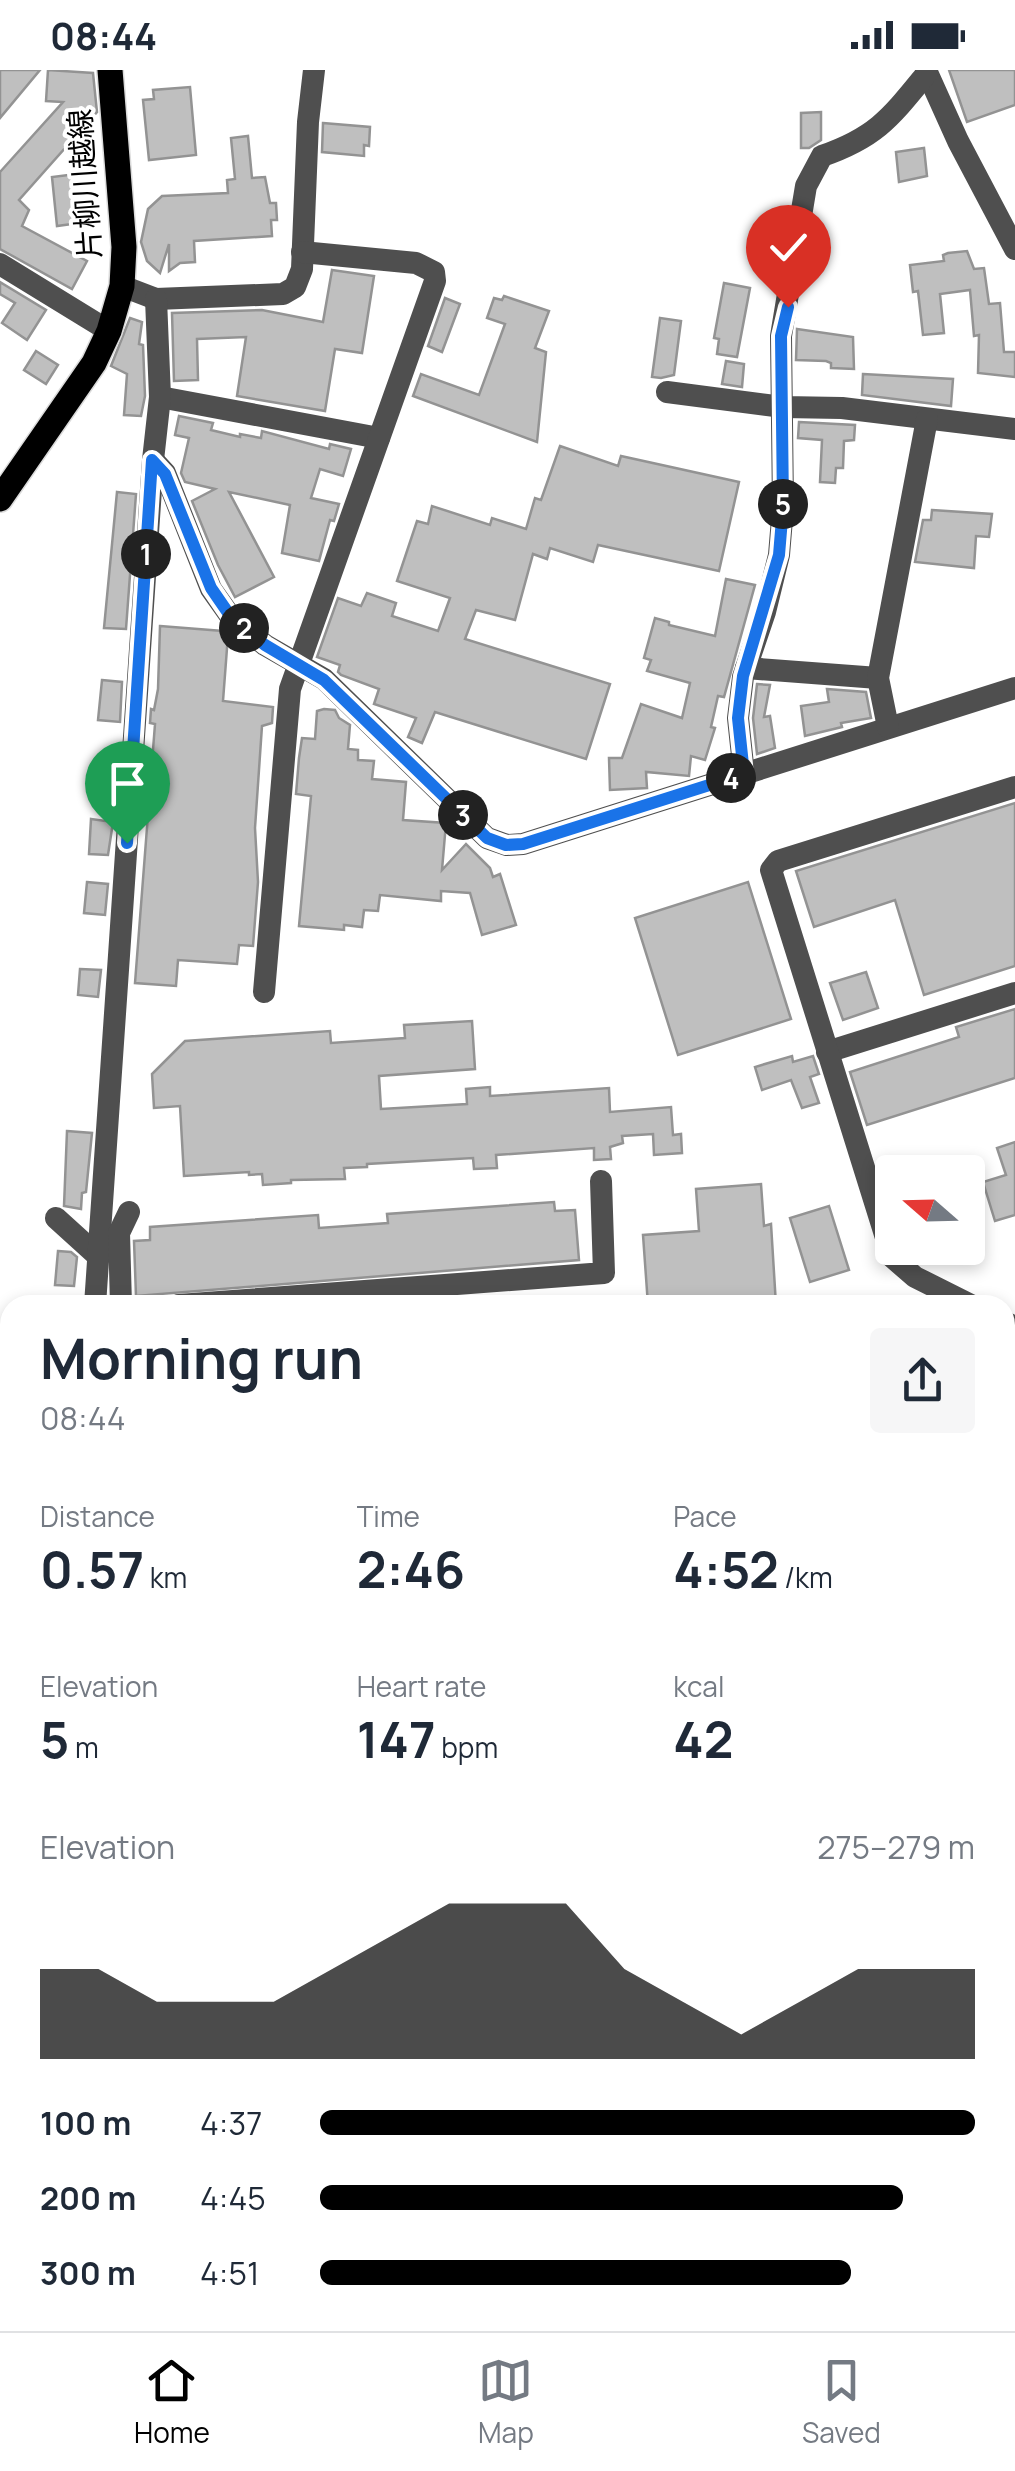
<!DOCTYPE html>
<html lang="en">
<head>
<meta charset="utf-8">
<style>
  :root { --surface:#fff; --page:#f6f6f7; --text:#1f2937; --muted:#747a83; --line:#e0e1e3; --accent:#000 }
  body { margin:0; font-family:Manrope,"Noto Sans JP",sans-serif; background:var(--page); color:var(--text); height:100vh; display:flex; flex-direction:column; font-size:38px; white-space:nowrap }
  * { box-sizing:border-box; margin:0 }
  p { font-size:32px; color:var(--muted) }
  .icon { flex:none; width:55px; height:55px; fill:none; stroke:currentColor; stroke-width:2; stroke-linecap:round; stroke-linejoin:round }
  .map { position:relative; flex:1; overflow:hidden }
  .drawer { position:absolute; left:0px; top:1225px; width:1015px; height:1038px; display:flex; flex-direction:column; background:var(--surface); border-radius:30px 30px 0 0; box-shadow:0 5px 15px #0003 }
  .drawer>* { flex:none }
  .needle { width:65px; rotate:290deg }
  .tools { position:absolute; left:875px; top:1085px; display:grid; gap:20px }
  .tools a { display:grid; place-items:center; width:110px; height:110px; border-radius:10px; background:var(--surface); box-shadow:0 5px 15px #0003; font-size:50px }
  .pin { position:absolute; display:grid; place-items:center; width:85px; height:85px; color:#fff; margin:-102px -42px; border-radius:50% 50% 50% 0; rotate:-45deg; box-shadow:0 0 10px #0007 }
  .pin .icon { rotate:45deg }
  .km { position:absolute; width:50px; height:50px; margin:-25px; border-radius:50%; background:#222; color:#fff; font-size:28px; line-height:50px; text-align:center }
  .round { display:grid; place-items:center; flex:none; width:105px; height:105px; border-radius:10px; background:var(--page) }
  .summary { display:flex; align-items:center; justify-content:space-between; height:170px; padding:0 40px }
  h1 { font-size:55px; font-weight:700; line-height:75px }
  .metrics { display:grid; grid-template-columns:repeat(3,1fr); gap:15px; height:170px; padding:10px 40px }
  .metrics div { display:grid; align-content:center }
  .metrics b { font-size:50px; font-weight:700 }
  .metrics small { font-size:28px; font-weight:400 }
  .metrics p { font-size:28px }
  .chart { height:280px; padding:20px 40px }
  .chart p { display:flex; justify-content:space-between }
  .chart svg { width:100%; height:180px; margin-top:10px; fill:var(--accent); opacity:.7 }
  ul { padding:0 40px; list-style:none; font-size:32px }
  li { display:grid; grid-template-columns:160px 120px 1fr; align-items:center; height:75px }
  li i { height:25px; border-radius:12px; background:var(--accent) }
  .status { display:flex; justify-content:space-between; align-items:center; height:70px; padding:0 50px; background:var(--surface); direction:ltr }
  .status svg { height:28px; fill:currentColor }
  .tab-bar { display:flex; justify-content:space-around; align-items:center; height:140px; border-top:2px solid var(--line); background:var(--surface); font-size:28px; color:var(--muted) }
  .tab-bar a { display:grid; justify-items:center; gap:5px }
  .tab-bar .active { color:var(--accent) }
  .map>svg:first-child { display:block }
  .green { fill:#d6d6d6 }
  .building { fill:#bfbfbf; stroke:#939393; stroke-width:2.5 }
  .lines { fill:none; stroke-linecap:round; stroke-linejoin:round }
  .major-casing { stroke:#dbdbdb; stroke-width:28 }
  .minor { stroke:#4f4f4f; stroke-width:22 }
  .major { stroke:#000; stroke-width:25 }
  .route-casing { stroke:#fff; stroke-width:20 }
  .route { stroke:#1a73e8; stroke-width:12 }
  .labels { text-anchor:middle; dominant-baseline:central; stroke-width:8; stroke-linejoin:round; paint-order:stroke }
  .street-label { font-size:30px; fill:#000; stroke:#fff }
</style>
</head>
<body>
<div class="status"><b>08:44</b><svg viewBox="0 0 49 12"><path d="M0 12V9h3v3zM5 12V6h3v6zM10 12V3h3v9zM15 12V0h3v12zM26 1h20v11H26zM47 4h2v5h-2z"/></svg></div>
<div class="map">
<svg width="1015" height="2261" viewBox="0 0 1015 2261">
  <rect width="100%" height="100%" fill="#fff"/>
  <path class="green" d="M1015 2148V2234L1005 2236V2149Z"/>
  <g class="building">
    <path d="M0 0H40L0 48Z"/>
    <path d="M48 0 93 3 97 42 19 130 29 140 22 156 87 191 72 219 0 179V102L63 32 46 31Z"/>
    <path d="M949 0H1015V35L967 52Z"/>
    <path d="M190 17 196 85 149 90 143 30 154 29 153 20Z"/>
    <path d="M821 42V70L809 78H801V43Z"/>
    <path d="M323 53 370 57 369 76 364 75V86L322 82Z"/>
    <path d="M248 66 252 108 265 107 270 133H276L277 150H271L272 166 194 171 195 192 180 193 169 201V174L160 203 147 191 141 172 148 139 162 126 228 123 227 110 235 109 231 68Z"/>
    <path d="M924 78 927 106 899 112 896 82Z"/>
    <path d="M85 103 87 152 57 156 52 107Z"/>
    <path d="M967 181 974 199 984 198 989 234 1000 233 1004 282H1015V307L978 303 979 265 974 266 970 220 940 224 944 263 923 265 918 221 913 222 910 195 944 191 943 185 948 183Z"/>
    <path d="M332 200 374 206 362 283 335 279 325 341 237 326 246 267 197 269 198 310 174 311 172 243 262 240 323 252Z"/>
    <path d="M0 212 46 240 27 270 2 253 15 233 0 224Z"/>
    <path d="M724 213 750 218 737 287 717 284 719 269 714 268Z"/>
    <path d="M504 226 549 241 535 278 546 282 537 372 413 326 421 304 479 325 505 254 487 248 494 228 502 230Z"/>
    <path d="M445 228 460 234 442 282 428 276Z"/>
    <path d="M130 248 142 252 139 274 143 275 145 326 141 346 124 345 127 304 111 296Z"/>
    <path d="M660 248 681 251 674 305 661 308 652 307Z"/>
    <path d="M797 259 853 267 854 299 831 298V293L826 291 796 290Z"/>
    <path d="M36 281 58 295 46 314 24 300Z"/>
    <path d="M726 291 744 294 742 317 722 314Z"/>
    <path d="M863 304 953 309 951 336 862 325Z"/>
    <path d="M179 346 213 353 211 360 240 367V364L261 368 262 361 329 379 330 374 351 379 343 406 320 399 311 428 339 434 334 451 330 450 319 491 282 483 290 435 229 422 274 507 235 527 218 495 192 431 215 419 185 412 181 403 189 368 175 365Z"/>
    <path d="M799 352 855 355 854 370 844 371 843 398H836L835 413 820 412 822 370 798 368Z"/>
    <path d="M560 376 618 396 621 386 739 412 719 501 598 475 593 492 550 478 547 489 533 484 515 550 476 540 465 569 610 614 586 689 435 642 422 673 408 667 416 648 374 634 379 619 341 605 338 602 340 595 317 587 338 528 361 536 367 523 396 533 392 546 438 561 450 528 397 511 417 451 428 454 432 436 490 455 492 448 526 459 535 428 541 430Z"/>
    <path d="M117 422 136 424 126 559 104 558Z"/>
    <path d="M932 440 992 444 989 467 976 466 974 498 915 492 923 450H931Z"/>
    <path d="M726 509 755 515 724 627 718 626 711 657 715 658 705 690 691 686 689 706 646 702 647 718 610 720 609 688H622L641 634 682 648 690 613 647 601 651 590 644 588 655 548 669 552V555L715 566Z"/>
    <path d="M160 556 223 561 228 565 223 631 273 637 272 653 262 656 255 758 258 812 253 876 239 875 237 894 178 890 176 916 135 913 155 654 150 653 151 639 154 640 158 619Z"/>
    <path d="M102 610 122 612 120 652 98 650Z"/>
    <path d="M757 614 770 615 764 647 770 646 775 678 757 684 753 648Z"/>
    <path d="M827 619 866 622 871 648 841 653 842 657 805 666 801 636 829 632Z"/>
    <path d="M324 639 335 640 339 648 350 655 348 679 358 680V690L374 691 372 709 406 712 403 750 446 753 442 800 466 774 490 798 493 807 500 804 516 855 482 865 470 823 441 821V831L380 825 378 841 364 840 362 857 344 855V860L299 856 311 726 296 724 299 688 302 668 315 669 317 641Z"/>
    <path d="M1015 733V896L924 925 895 830 814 857 796 801Z"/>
    <path d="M91 749 113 752 108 785 89 784Z"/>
    <path d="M87 812 108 814 105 845 84 843Z"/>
    <path d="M748 812 791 949 678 985 635 848Z"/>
    <path d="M80 899 101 900 98 927 78 925Z"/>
    <path d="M866 902 878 938 843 950 830 913Z"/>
    <path d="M1015 939V1008L867 1055 850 1002 959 967 956 957Z"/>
    <path d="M472 951 475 999 379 1006 381 1039 467 1034 466 1019 490 1017V1026L609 1018 610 1042 671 1037 673 1065 681 1064 682 1083 654 1085 653 1064 622 1066 623 1073 610 1077 611 1089 594 1090V1078L496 1085 497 1098 474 1099 473 1088 367 1094V1097L344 1098 345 1109 291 1110V1113L263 1115 262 1104 249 1105V1102L184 1106 180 1036 154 1038 152 1004 185 971 330 961 331 973 405 968 404 955Z"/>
    <path d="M792 986 793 992 813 986 819 1004 810 1007 819 1033 802 1038 791 1010 762 1020 755 997Z"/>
    <path d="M67 1061 92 1063 86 1122 82 1123 81 1139 64 1136Z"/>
    <path d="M1015 1072V1145L995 1151 983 1112 1006 1105 997 1078Z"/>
    <path d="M761 1114 764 1156 771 1154 776 1235H648L643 1165 699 1161 696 1119Z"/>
    <path d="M554 1132 555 1141 575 1140 579 1190 136 1226 134 1171 150 1170V1157L318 1145 319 1158 388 1153 387 1144Z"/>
    <path d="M829 1136 849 1200 810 1212 790 1148Z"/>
    <path d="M58 1181 71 1182 77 1187 74 1216 55 1215Z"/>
  </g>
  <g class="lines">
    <g class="major-casing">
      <path id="major" d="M0 429 94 293 109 261 122 216 124 177 110 0"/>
    </g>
    <g class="minor">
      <path d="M926 0 958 71 1015 179"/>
      <path d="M0 194 109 261"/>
      <path d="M122 216 156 229 283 224 295 217 302 199 308 52 314 0"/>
      <path d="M667 322 783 337 842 338 1015 359"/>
      <path d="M160 327 379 368"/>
      <path d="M153 390 165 403 211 519 233 550 265 575 324 609 487 768 507 775 523 774 1015 618"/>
      <path d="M746 598 878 608"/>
      <path d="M888 657 878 608 927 349"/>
      <path d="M744 704 738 648 743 607 765 542 779 485 783 437 781 266 806 116 822 86C877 67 891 47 927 3"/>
      <path d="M264 922 290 619 435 211 434 202 416 193 302 182"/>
      <path d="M827 982 1015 923"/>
      <path d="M56 1148 99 1187"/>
      <path d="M95 1235 153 390 160 327 156 229"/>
      <path d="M121 1235 119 1163 129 1142"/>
      <path d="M179 1235 604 1203 601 1111"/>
      <path d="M971 1235 915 1207 892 1187 771 800 778 791 1015 717"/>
      <path d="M1005 1252 1015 1257"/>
      <path d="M1005 1438 1015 1439"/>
      <path d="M1005 1530 1015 1531"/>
      <path d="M1005 1612H1015"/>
      <path d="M1005 1692H1015"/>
      <path d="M1005 1774H1015"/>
      <path d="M1005 1864 1015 1866"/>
      <path d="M0 2114 10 2037"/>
      <path d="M0 2193H10"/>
      <path d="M177 2252 179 2261"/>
      <path d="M280 2252 282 2261"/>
      <path d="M481 2252 485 2261"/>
      <path d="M804 2252 805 2261"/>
      <path d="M971 2252 977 2261"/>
      <path d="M68 2261V2252"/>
      <path d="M915 2261 938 2252"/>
    </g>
    <use href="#major" class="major"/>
  </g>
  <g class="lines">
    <g class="route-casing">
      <path id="route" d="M127 773 152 390 165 404 211 518 233 550 265 575 324 610 487 768 506 775 523 774 744 704 738 648 743 606 779 485 783 437 781 266 788 237"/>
    </g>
    <use href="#route" class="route"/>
  </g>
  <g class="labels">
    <g class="street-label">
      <text transform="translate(84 114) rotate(-94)">片柳川越線</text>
    </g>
  </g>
</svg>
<div class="tools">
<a><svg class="needle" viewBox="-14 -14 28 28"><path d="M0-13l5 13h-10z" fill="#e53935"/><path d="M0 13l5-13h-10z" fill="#747a83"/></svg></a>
</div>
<div class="pin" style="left:127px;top:773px;background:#1e9e55"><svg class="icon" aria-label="arrive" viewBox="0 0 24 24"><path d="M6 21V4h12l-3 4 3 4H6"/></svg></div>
<div class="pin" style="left:788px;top:237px;background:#d93025"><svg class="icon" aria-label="check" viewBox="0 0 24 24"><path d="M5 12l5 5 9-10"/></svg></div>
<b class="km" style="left:146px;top:484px">1</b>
<b class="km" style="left:244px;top:558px">2</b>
<b class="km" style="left:463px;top:745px">3</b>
<b class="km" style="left:731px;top:708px">4</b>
<b class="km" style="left:783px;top:434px">5</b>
<section class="drawer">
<div class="summary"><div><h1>Morning run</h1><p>08:44</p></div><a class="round"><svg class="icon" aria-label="share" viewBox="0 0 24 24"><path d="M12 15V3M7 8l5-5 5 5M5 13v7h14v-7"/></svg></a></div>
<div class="metrics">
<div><p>Distance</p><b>0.57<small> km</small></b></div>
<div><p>Time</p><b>2:46</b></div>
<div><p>Pace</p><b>4:52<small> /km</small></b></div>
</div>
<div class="metrics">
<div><p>Elevation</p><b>5<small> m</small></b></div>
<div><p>Heart rate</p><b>147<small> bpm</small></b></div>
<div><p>kcal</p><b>42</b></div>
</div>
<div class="chart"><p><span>Elevation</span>275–279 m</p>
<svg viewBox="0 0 160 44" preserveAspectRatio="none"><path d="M0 44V22L10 22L20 30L30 30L40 30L50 22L60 14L70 6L80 6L90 6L100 22L110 30L120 38L130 30L140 22L150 22L160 22V44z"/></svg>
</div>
<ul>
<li><b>100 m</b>4:37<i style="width:100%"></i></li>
<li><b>200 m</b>4:45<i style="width:89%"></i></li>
<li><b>300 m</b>4:51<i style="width:81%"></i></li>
</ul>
</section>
</div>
<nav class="tab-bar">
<a class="active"><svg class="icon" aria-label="home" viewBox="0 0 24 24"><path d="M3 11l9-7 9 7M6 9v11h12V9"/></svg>Home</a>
<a><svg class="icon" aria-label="map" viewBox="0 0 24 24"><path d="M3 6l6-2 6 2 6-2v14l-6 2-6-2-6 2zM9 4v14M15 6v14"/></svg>Map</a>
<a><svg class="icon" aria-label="saved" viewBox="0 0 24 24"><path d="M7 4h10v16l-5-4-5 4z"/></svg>Saved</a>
</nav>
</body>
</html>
